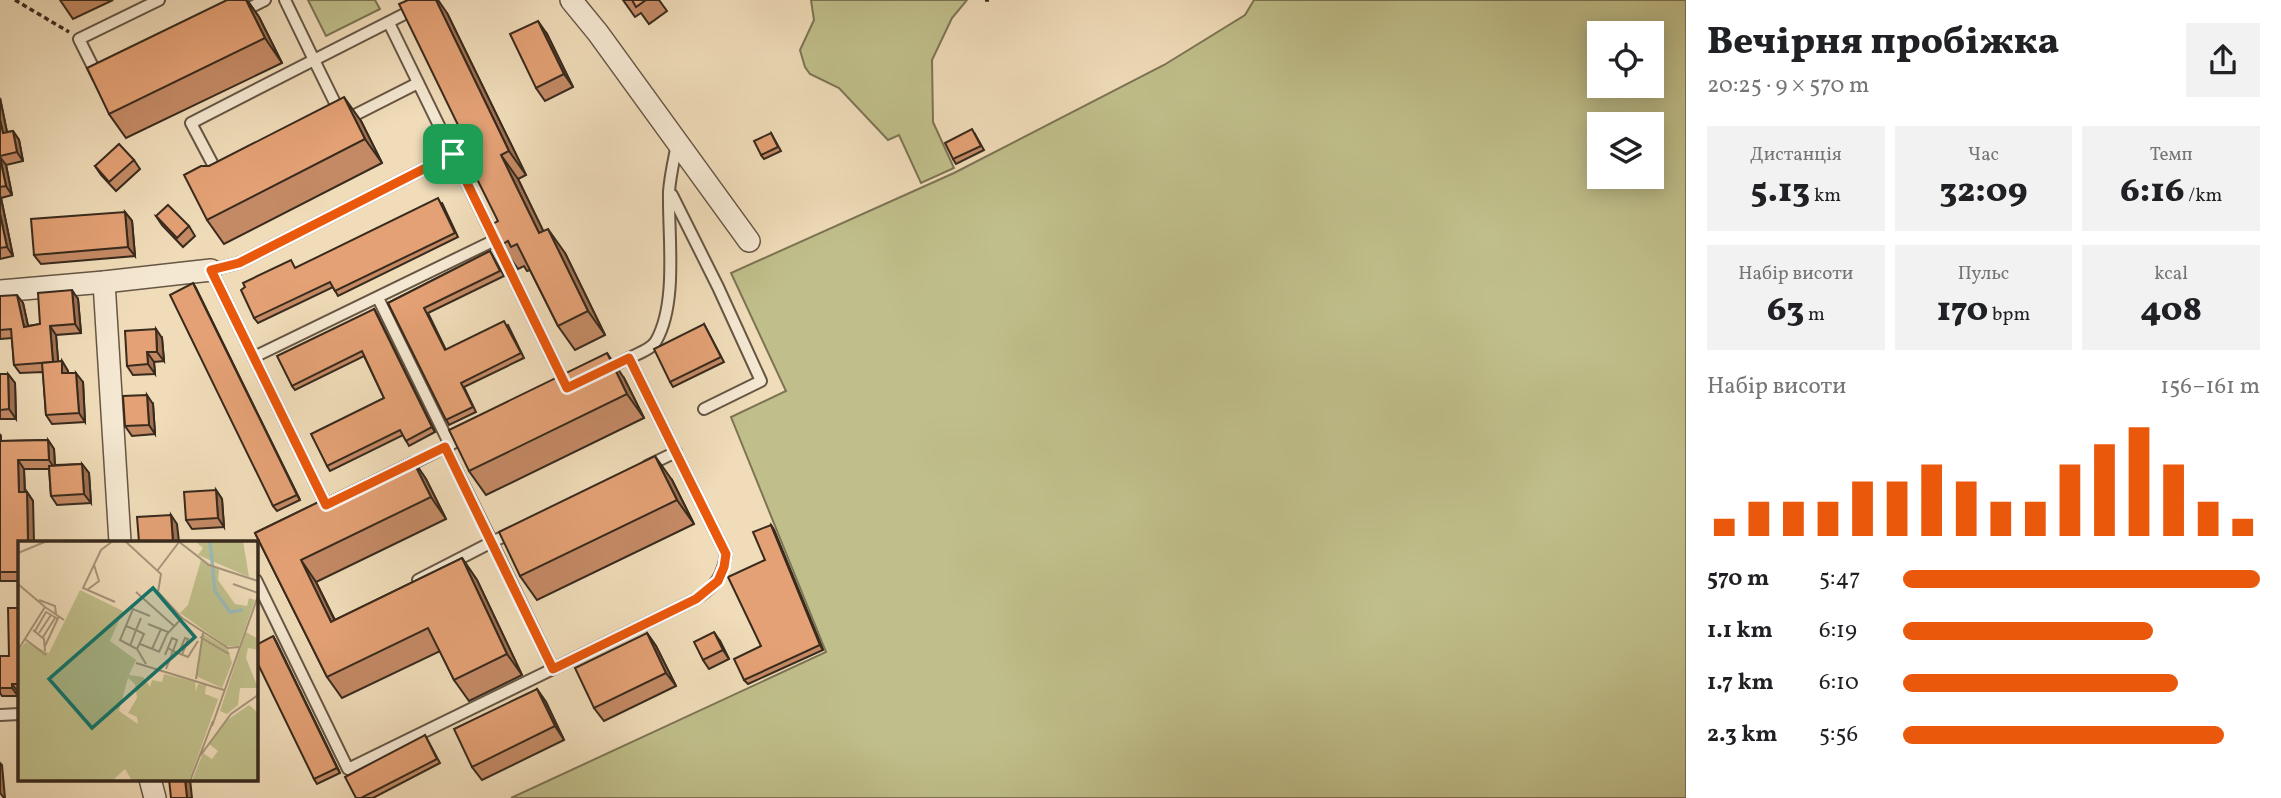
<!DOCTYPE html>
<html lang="uk">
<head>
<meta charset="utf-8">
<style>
  :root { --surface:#fff; --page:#f2f2f2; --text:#202124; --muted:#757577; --accent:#ea580c }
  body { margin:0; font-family:Vollkorn,serif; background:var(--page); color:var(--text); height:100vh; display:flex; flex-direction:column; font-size:26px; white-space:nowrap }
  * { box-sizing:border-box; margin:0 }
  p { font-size:23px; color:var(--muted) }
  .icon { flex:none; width:38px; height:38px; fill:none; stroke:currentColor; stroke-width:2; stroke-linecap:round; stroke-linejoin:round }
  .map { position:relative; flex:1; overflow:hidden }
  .side { display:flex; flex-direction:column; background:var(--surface); width:595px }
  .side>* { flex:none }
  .fabs { position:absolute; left:1587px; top:21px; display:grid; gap:14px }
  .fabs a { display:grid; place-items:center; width:77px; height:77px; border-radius:0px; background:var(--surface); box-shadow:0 4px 18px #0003; font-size:35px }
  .pin { position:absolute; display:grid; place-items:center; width:60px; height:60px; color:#fff; margin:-30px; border-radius:14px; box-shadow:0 4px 10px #0006 }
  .round { display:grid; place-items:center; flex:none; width:74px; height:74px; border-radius:0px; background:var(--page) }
  .head { display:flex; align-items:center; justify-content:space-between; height:119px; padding:0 21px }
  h1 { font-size:38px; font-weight:800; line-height:52px }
  .figures { display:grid; grid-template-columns:repeat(3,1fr); gap:10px; height:119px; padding:7px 21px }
  .figures div { display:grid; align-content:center; border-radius:0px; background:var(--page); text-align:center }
  .figures b { font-size:35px; font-weight:800 }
  .figures small { font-size:19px; font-weight:400 }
  .figures p { font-size:19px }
  .chart { height:196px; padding:14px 21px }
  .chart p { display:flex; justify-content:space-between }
  .chart svg { width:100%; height:126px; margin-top:7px; stroke:var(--accent); stroke-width:6 }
  ul { padding:0 21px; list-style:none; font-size:23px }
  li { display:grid; grid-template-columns:112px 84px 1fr; align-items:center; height:52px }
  li i { height:18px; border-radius:9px; background:var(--accent) }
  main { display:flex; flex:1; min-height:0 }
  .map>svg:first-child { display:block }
  .green { fill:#c0bf8b; stroke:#7c7454; stroke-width:2; fill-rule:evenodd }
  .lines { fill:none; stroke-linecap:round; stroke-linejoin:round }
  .service-casing { stroke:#665644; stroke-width:14 }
  .minor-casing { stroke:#665644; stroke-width:24 }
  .path { stroke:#382a1d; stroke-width:3.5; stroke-dasharray:5 3.5; stroke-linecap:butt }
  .service { stroke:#f5e8d2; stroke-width:10 }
  .minor { stroke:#f5e8d2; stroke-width:21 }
  .wall { fill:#c48a65; stroke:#382a1d; stroke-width:2 }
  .shaded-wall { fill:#a07152; stroke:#382a1d; stroke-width:2 }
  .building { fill:#e4a175; stroke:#382a1d; stroke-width:2 }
  .route-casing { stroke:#fff; stroke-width:14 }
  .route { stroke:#ea580c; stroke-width:9 }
  .inset-river { fill:none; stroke:#9bbab4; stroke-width:3.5 }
  .inset-road { fill:none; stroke:#a6957b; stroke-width:2 }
  .view { fill:#0f766e; fill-opacity:0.15; stroke:#0f766e; stroke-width:3.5 }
  .inset-edge { fill:none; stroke:#382a1d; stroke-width:3.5 }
</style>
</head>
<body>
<main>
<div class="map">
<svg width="1686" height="798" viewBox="0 0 1686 798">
  <rect width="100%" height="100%" fill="#f0dcb9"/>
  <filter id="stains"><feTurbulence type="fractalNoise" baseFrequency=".00286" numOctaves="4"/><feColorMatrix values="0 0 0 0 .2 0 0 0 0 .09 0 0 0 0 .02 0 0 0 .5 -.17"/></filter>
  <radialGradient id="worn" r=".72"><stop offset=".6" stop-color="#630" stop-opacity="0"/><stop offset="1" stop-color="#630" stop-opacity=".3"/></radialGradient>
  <g class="green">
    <path d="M308 0H375L380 9 326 36Z"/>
    <path d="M811 0H967L952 18 932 60 933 122 954 168 921 183 899 135 888 140 839 88 810 74 805 67 800 50 814 20Z"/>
    <path d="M1254 0H1686V798H511L826 652 731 417 786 391 731 273 954 173 1164 65 1245 15ZM1652 33V86H1600V33ZM1652 124V177H1600V124Z"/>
  </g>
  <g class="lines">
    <g class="service-casing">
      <g id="service">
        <path d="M285 0 314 60 432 0"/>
        <path d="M240 13 265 0"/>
        <path d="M389 23 567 388"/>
        <path d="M98 77 79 39 159 0"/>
        <path d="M345 120 418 83"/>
        <path d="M219 176 191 123 314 60 340 113"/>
        <path d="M672 195 718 287 761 381 704 409"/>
        <path d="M378 298 450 445"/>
        <path d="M254 357 495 240"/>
        <path d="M603 371 629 358"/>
        <path d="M647 466 676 452"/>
        <path d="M404 468 445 447"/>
        <path d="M326 505 211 270 239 263 453 154"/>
        <path d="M513 532 492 542 553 669"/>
        <path d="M256 580 348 769 696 599C715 586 723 577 726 554L629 358C637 354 652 349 656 341 678 303 668 235 669 192 670 176 674 160 677 144"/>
        <path d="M418 580 492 542 445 447 466 437"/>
        <path d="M0 715 19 714"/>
      </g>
    </g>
    <g class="minor-casing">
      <g id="minor">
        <path d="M571 0 598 33 749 241"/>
        <path d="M104 282 120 542"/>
        <path d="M0 291 104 282 211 270"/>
        <path d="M150 779 155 798"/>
      </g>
    </g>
    <g class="path">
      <path d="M15 0 69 32"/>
      <path d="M985 0H989"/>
    </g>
    <use href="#service" class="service"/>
    <use href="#minor" class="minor"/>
  </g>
  <g class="wall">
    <path d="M60 0H113L73 19Z"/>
    <path d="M227 0H247L259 17 282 63 126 138 109 114Z"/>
    <path d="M623 0H659L667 11 649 24 641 13 635 17Z"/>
    <path d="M447 13 526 175 518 179 543 231 565 253 605 335 575 350 558 326 530 270 527 271 524 266 518 269 501 245 498 221 478 166Z"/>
    <path d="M547 34 573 87 545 101 536 88Z"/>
    <path d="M0 98 7 132 13 131 19 140 23 161 6 165 12 195 1 198 13 256 0 259Z"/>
    <path d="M361 121 382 163 224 244 207 220 209 166Z"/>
    <path d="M771 133 781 151 764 159 761 155Z"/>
    <path d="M975 134 984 150 956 164 953 159Z"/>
    <path d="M134 160 140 169 116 191 101 175 95 166Z"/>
    <path d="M442 203 458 237 338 296 333 287 258 323 254 318 296 268Z"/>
    <path d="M125 212 132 221 135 256 41 264 34 255Z"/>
    <path d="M156 216 189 226 195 236 183 247 162 225Z"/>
    <path d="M490 251 504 276 428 313 446 350 508 325 524 358 464 387 476 412 449 425 388 303Z"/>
    <path d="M193 283 300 500 277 511 273 506Z"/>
    <path d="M0 296 23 303 28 326 40 324 78 299 81 333 56 335 58 362 62 361 68 371V373L83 382 85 422 52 424 46 415 43 372 20 373 14 365 12 338 0 339Z"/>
    <path d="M374 309 435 432 409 446 403 435 330 471 327 466 384 398 364 356 295 390 292 386Z"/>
    <path d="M704 324 724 362 673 387 670 382Z"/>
    <path d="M162 338 164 361 154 362 155 374 133 375 127 366Z"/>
    <path d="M0 374H8L15 383 16 419H0Z"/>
    <path d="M624 378 644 418 486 495 469 471Z"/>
    <path d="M153 404 155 434 132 436 125 426Z"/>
    <path d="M0 434 1 436V441L48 440 54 449 55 465 82 464 89 473 91 503 57 505 51 496 49 469H24L25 492H27L33 501 19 542V581H0Z"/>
    <path d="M411 457 426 479 446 519 316 582 335 620 462 558 477 580 522 675 469 701 454 680 440 651 342 698 327 677 255 533Z"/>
    <path d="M672 480 694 524 537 600 520 576Z"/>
    <path d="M216 490 222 499 224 527 192 529 186 520Z"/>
    <path d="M771 525 774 530 823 650 748 684 744 680 761 646 765 560Z"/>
    <path d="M19 608V692H18V696H2L0 693V656H9Z"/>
    <path d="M647 633 656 646 676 686 604 721 594 708Z"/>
    <path d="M273 636 340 773 317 784 314 779Z"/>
    <path d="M720 641 729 659 709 669 703 660Z"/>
    <path d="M537 689 546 702 564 740 482 780 472 767Z"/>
    <path d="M425 735 440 763 373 798H356Z"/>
  </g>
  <g class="shaded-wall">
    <path d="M246 0H247L259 17 282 63 265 38Z"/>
    <path d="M436 0H438L447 13 526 175 509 151Z"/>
    <path d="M538 21 547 34 573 87 564 74Z"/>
    <path d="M344 97 361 121 382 163 365 139Z"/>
    <path d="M0 98 9 142 3 133 0 120Z"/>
    <path d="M13 131 19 140 23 161 17 152Z"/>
    <path d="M501 155 518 179 556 257 539 233Z"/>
    <path d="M0 157 6 165 12 195 6 186Z"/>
    <path d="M0 196 1 198 13 256 7 247 0 214Z"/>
    <path d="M125 212 132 221 135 256 128 247Z"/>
    <path d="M548 229 565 253 605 335 588 311Z"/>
    <path d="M193 283 196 288 300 500 297 495Z"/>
    <path d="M72 290 78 299 81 333 75 324Z"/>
    <path d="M17 295 23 303 30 335 24 327Z"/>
    <path d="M374 309 377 314 435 432 432 427Z"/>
    <path d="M50 326 56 335 59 371 53 362Z"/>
    <path d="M156 329 162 338 164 361 157 352Z"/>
    <path d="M147 352 154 362 155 374 148 364Z"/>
    <path d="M607 353 624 378 644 418 627 394Z"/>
    <path d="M62 361 68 371 69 383 62 373Z"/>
    <path d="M76 373 83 382 85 422 79 413Z"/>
    <path d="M8 374 15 383 16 419 9 409Z"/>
    <path d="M147 395 153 404 155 434 149 425Z"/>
    <path d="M48 440 54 449 55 469 49 460Z"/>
    <path d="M655 456 672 480 694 524 677 500Z"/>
    <path d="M411 457 426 479 446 519 431 497Z"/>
    <path d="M18 460 24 469 25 501 19 492Z"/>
    <path d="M82 464 89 473 91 503 84 494Z"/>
    <path d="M216 490 222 499 224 527 218 518Z"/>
    <path d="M27 492 33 501 34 542H28Z"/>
    <path d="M171 515 177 524 179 542H173Z"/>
    <path d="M771 525 774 530 823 650 820 645Z"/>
    <path d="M462 558 477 580 522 675 507 654Z"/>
    <path d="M301 560 316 582 346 644 331 622Z"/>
    <path d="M714 632 720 641 729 659 723 650Z"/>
    <path d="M647 633 656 646 676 686 666 673Z"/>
    <path d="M273 636 276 641 340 773 337 768Z"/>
    <path d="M12 684 18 692V696L12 688Z"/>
    <path d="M537 689 546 702 564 740 555 726Z"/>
    <path d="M0 763 2 765 5 798H4L0 793Z"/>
    <path d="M185 779H190L192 798H187Z"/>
  </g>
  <g class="building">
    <path d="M227 0H246L265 38 109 114 87 68Z"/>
    <path d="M408 0H436L509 151 501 155 539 233 548 229 588 311 558 326 517 244 511 247 508 241 501 245 491 225 498 221 472 169 478 166 399 4Z"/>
    <path d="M632 0H646L636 7Z"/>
    <path d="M538 21 564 74 536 88 510 34Z"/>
    <path d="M344 97 365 139 207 220 184 175 201 166H209Z"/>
    <path d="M0 120 3 133 13 131 17 152 0 156Z"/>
    <path d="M972 129 981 146 953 159 945 143Z"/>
    <path d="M771 133 778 147 761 155 754 141Z"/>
    <path d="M119 144 134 160 109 182 95 166Z"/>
    <path d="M0 158 6 186 0 187Z"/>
    <path d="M438 198 455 233 335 291 330 282 254 318 241 290 245 287 243 283 291 260 295 268Z"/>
    <path d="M168 205 189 226 177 238 156 216Z"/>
    <path d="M125 212 128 247 34 255 31 219Z"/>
    <path d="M0 214 7 247 0 248Z"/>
    <path d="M490 251 500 271 424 308 445 350 504 321 521 353 461 383 473 407 446 420 388 303Z"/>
    <path d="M193 283 297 495 273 506 170 295Z"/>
    <path d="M72 290 75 324 50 326 53 362 14 365 11 329 0 330V296L17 295 24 327 40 324 38 293Z"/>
    <path d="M374 309 432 427 406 441 400 430 327 466 311 434 384 398 362 351 292 386 277 356Z"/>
    <path d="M704 324 721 357 670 382 654 349Z"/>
    <path d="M156 329 157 352H147L148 364 127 366 125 331Z"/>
    <path d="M607 353 627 394 469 471 449 430Z"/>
    <path d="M62 361V373H76L79 413 46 415 42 363Z"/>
    <path d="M0 374H8L9 409 0 410Z"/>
    <path d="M147 395 149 425 125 426 123 396Z"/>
    <path d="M48 440 49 460H18L19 492H27L28 542H19V572H0V441Z"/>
    <path d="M655 456 677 500 520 576 499 532Z"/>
    <path d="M411 457 431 497 301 560 331 622 462 558 507 654 454 680 428 628 327 677 255 533Z"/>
    <path d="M82 464 84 494 51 496 49 466Z"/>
    <path d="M216 490 218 518 186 520 184 492Z"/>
    <path d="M171 515 173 542H139L137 517Z"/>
    <path d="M771 525 820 645 744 680 734 659 761 646 728 577 765 560 753 532Z"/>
    <path d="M8 608H19V684H12V688H0V656H9Z"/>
    <path d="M714 632 723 650 703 660 694 642Z"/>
    <path d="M647 633 666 673 594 708 575 668Z"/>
    <path d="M273 636 337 768 314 779 256 660V645Z"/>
    <path d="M537 689 555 726 472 767 454 729Z"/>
    <path d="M425 735 437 759 361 798H356L345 777Z"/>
    <path d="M169 779H185L187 798H171Z"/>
  </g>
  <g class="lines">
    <g class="route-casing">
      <path id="route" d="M453 154 567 388 629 358 726 554 724 567 718 581 696 599 553 669 445 447 326 505 211 270 239 263Z"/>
    </g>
    <use href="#route" class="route"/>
  </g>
  <g transform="translate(18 541)">
    <rect width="240" height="240" fill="#f0dcb9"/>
    <path d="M177 0H225L231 36 180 14 185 7ZM183 19 201 29 200 39 217 63 229 65 231 57 237 59 221 105H208L162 72 170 64ZM62 49 105 70 92 100 118 119 111 134 125 136 132 146 134 139 144 141 146 133 177 141 178 151 180 143 188 144 187 153 200 158 203 150 171 240H114L107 228 94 240 0 238V110L8 101 31 112ZM110 137 117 143 119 157 110 172 119 176 120 183 101 170ZM228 91 240 98V109L230 107 228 117 240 147H222L220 164 209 173 202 170ZM185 93 210 108 214 122 204 147 178 135ZM231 164 240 172V240H174L185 212 194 218 200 210 191 203 208 180Z" fill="#c0bf8b" fill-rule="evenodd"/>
    <path class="inset-river" d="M192 0 197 50 212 71 225 69"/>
    <path class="inset-road" d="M95 0 83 9 65 47 97 61M107 0 143 33 140 51 164 77 210 107 221 106M160 0 191 24 240 40M0 12 29 0M139 30 161 1M0 43 27 66 0 109M215 43 240 52M69 49 81 40 76 24M118 51 156 85M21 59 37 65 38 73M27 66 46 79M130 83 150 91M108 85 118 89 112 105M15 89 26 98 27 110M17 90 28 71 40 78M21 92 33 74M25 96 37 77M182 96 211 113M7 98 28 114M122 103 142 111M27 105 41 75M119 108 126 93 118 89 123 77M134 108 143 88M141 111 149 93 164 77M161 112 167 97 170 98 164 114M147 114 154 97 159 99 155 110 150 107M118 122 206 149M128 123 119 108 102 99 115 68 132 75M148 128 155 110 170 116 180 100M178 138 185 92M194 185 240 55M182 215 213 173 240 154M172 240 195 180"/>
    <path class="view" d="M135 47 177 96 74 187 31 138Z"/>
    <rect width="240" height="240" class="inset-edge"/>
  </g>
  <rect width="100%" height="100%" filter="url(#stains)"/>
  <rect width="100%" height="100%" fill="url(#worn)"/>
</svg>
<div class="fabs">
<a><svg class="icon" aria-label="locate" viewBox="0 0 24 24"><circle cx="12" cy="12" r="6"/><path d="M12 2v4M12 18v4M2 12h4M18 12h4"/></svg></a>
<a><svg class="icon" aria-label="layers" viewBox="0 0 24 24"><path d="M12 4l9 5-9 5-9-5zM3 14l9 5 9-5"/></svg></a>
</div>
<div class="pin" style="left:453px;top:154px;background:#1e9e55"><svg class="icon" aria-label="arrive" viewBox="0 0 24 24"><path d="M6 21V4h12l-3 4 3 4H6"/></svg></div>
</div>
<section class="side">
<div class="head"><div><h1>Вечірня пробіжка</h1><p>20:25 · 9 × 570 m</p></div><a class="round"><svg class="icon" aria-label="share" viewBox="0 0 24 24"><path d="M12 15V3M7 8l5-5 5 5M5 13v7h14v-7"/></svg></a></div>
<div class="figures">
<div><p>Дистанція</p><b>5.13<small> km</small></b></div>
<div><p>Час</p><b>32:09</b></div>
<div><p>Темп</p><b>6:16<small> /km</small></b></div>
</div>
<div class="figures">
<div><p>Набір висоти</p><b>63<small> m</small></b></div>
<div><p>Пульс</p><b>170<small> bpm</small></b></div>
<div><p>kcal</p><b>408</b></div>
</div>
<div class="chart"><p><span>Набір висоти</span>156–161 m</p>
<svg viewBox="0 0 160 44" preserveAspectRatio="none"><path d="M5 44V38M15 44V32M25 44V32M35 44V32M45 44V25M55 44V25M65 44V19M75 44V25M85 44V32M95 44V32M105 44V19M115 44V12M125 44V6M135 44V19M145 44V32M155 44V38"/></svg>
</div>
<ul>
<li><b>570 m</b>5:47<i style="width:100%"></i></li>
<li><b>1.1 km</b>6:19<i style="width:70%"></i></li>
<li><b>1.7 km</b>6:10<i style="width:77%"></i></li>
<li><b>2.3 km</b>5:56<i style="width:90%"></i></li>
</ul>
</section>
</main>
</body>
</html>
